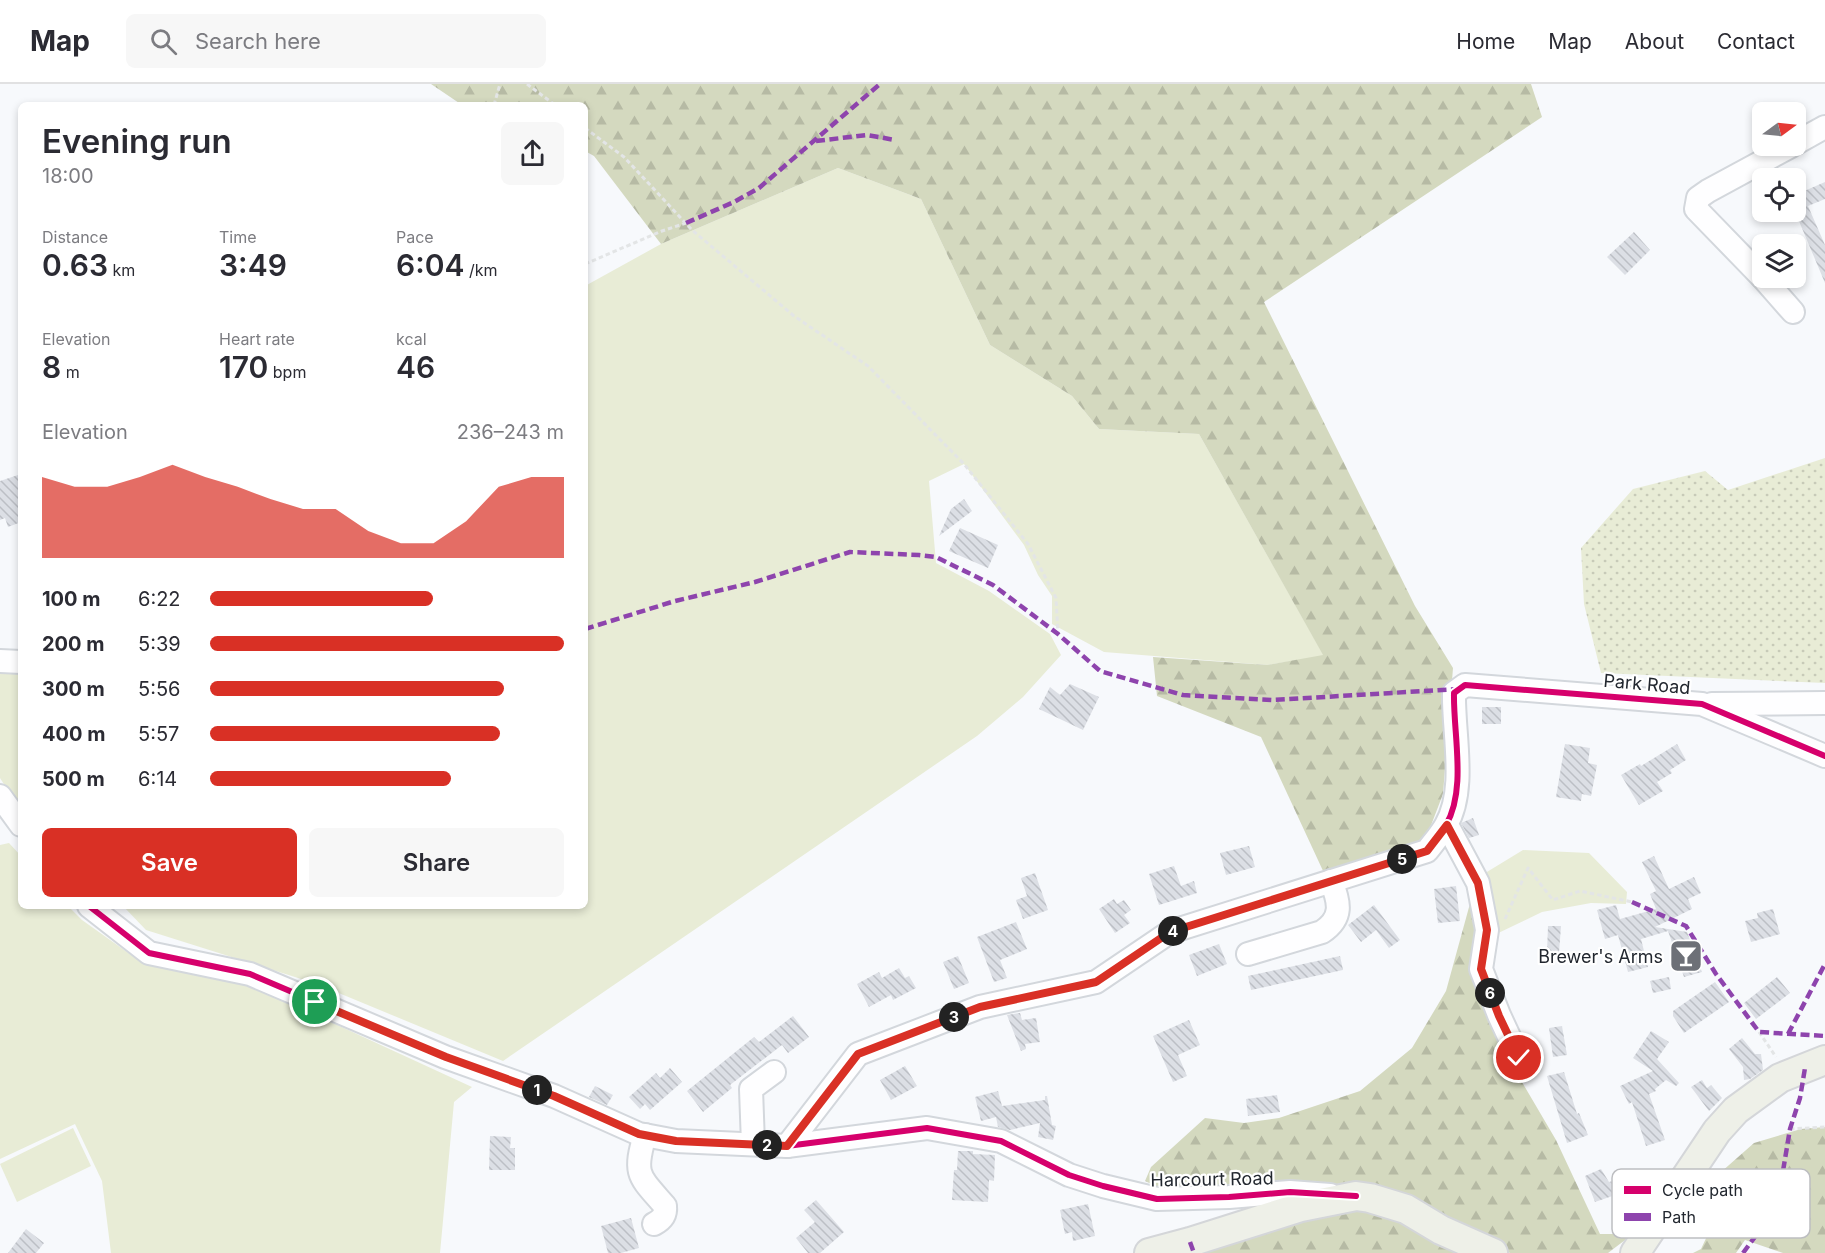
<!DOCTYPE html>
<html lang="en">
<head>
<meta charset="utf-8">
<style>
  :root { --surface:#fff; --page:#f7f7f7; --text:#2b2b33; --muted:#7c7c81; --line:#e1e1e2; --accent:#d93025 }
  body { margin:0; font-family:Inter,sans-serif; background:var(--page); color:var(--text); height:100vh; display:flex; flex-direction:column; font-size:22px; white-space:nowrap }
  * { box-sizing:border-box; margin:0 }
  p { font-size:20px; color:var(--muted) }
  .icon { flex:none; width:33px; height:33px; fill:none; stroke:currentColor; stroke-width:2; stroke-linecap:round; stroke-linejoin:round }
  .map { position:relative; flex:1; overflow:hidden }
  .details { position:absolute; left:18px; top:18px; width:570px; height:807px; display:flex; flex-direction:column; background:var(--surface); border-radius:9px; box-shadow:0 3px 9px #0003 }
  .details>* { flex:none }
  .needle { width:39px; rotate:75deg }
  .controls { position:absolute; left:1752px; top:18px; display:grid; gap:12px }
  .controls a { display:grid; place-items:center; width:54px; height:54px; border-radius:9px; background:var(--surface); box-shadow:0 3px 9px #0003; font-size:30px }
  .pin { position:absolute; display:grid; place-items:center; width:51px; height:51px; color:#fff; margin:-26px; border:3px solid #fff; border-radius:50%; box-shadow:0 2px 6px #0007 }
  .km { position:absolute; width:30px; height:30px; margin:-15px; border-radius:50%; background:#222; color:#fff; font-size:16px; line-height:30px; text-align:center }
  .round { display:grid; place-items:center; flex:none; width:63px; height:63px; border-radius:9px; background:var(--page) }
  .headline { display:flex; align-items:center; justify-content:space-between; height:102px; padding:0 24px }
  h1 { font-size:33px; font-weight:600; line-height:45px }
  .figures { display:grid; grid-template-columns:repeat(3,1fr); gap:9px; height:102px; padding:6px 24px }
  .figures div { display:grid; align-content:center }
  .figures b { font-size:30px; font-weight:600 }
  .figures small { font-size:16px; font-weight:400 }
  .figures p { font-size:16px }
  .chart { height:168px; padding:12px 24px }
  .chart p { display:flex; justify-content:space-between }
  .chart svg { width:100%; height:108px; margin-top:6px; fill:var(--accent); opacity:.7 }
  .cta { display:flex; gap:12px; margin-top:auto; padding:12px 24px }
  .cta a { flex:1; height:69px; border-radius:9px; background:var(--accent); color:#fff; font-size:24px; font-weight:600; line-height:69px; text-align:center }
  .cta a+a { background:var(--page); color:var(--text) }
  ul { padding:0 24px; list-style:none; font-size:20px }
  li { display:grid; grid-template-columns:96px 72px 1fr; align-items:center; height:45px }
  li i { height:15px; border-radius:8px; background:var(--accent) }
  header { display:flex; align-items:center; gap:36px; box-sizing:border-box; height:84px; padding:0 30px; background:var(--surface); border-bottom:2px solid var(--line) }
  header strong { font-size:28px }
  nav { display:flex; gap:33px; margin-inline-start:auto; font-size:21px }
  .search { width:420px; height:54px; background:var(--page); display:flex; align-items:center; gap:15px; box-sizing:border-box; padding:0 21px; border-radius:9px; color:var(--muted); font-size:22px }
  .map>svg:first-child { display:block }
  .green { fill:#e8ecd6 }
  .forest { fill:url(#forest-firs) }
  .park { fill:url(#park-dots) }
  .building { fill:url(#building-back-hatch) }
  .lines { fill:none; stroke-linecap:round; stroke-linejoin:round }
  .minor-casing { stroke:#d3d7dc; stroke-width:26 }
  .major-casing { stroke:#d4d6d9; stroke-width:32 }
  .path { stroke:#e3e5e6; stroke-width:3; stroke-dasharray:4.5 3; stroke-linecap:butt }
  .minor { stroke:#fefeff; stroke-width:22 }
  .major { stroke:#eef0e8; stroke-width:28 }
  .quiet { stroke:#8e44ad; stroke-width:4.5; stroke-dasharray:9 4.5; stroke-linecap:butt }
  .cycleway-casing { stroke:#fff; stroke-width:10 }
  .cycleway { stroke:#d6006c; stroke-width:6 }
  .route-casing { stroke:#fff; stroke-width:12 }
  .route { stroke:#d93025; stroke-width:8 }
  .labels { text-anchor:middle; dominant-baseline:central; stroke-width:4.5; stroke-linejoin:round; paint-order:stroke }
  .street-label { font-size:18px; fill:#22272f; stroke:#fff }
  .poi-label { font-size:18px; fill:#22272f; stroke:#fff; text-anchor:end }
  .key { fill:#fff; stroke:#bdbec1; stroke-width:1.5 }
  .key-label { font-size:16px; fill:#22272f }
</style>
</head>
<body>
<header>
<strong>Map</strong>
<div class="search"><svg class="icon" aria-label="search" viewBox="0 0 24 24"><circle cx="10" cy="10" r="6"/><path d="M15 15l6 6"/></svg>Search here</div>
<nav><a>Home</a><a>Map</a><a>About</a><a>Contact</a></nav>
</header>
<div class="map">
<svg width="1825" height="1169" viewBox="0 0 1825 1169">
  <defs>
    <pattern id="forest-firs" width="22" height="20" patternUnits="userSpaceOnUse" patternTransform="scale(1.5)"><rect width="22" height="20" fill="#d4d9bf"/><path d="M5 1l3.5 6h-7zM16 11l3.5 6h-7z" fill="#b6baa4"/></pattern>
    <pattern id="park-dots" width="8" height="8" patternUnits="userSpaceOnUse" patternTransform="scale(1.5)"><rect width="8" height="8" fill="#e8ecd6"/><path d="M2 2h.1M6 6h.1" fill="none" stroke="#c7cab8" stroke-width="1.8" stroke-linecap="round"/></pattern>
    <pattern id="building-back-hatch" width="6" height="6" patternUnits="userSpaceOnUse" patternTransform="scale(1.5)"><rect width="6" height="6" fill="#dcdfe5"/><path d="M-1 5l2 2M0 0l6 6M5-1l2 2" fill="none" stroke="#bcbfc5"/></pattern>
  </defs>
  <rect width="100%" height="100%" fill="#f7f9fc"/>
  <g class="green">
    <path d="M838 84 921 115 990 261 1072 312 1099 345 1199 350 1324 572 1267 581 1104 568 1052 540V512L1038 491 1024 461 964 380 929 397 936 479 989 507 1050 550 1061 571 1023 613 977 652 503 977 317 900 146 846 123 822H585V202L661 160Z"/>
    <path d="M21 586V719L7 705 0 694V587Z"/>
    <path d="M9 759 21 772V822H68L82 836 134 873 257 904 472 1003 454 1018 440 1169H111L102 1097 75 1040 0 1075V761Z"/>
    <path d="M1523 766 1589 769 1627 808 1626 820 1591 819 1542 828 1490 853 1477 794Z"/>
    <path d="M73 1044 91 1082 17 1118 0 1080Z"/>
  </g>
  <g class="forest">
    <path d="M431 0H1531L1542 33 1264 218 1415 522 1453 584 1443 710 1425 757 1324 789 1261 653 1157 612 1153 573 1267 581 1323 571 1199 350 1099 345 1072 312 990 261 921 115 838 84 661 160 594 72 585 67V21H462Z"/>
    <path d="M1477 794 1479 887 1519 993 1556 1056 1600 1150H1633L1608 1169H1510L1418 1124 1162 1105 1145 1097 1151 1083 1205 1034 1244 1039 1279 1034 1360 1007 1412 964 1446 907Z"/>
    <path d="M1825 1043V1169H1783L1745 1156 1736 1169H1693L1701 1165 1717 1131 1712 1096 1754 1059 1801 1045Z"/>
    <path d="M1377 1122 1462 1169H1171L1273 1139Z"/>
  </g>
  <path class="park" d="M1825 374V599L1601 589 1584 520 1581 464 1633 405 1705 387 1728 406Z"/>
  <g class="building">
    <path d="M1796 92 1802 108 1825 98V115L1808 122 1825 161V199L1796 130Z"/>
    <path d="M1634 148 1650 166 1625 191 1607 173Z"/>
    <path d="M21 390V438L8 443 5 434 0 436V397Z"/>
    <path d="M964 415 972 427 939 452 951 425Z"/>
    <path d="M960 444 998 461 988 484 949 467Z"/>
    <path d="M1070 600 1099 613 1083 646 1039 625 1050 603 1060 611Z"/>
    <rect x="1482" y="623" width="19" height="17"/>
    <path d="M1565 660 1590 664 1588 679 1597 681 1591 712 1582 710 1581 717 1556 713Z"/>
    <path d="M1677 660 1686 676 1670 686 1672 689 1657 698 1663 707 1639 721 1621 691 1640 680 1641 682Z"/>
    <path d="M1473 734 1479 751 1469 754 1461 739Z"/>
    <path d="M1249 762 1255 783 1226 791 1220 769Z"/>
    <path d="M1654 772 1669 805 1694 793 1701 809 1688 815 1692 825 1655 843 1687 848 1702 888 1684 893 1668 847 1641 855 1648 883 1628 888 1618 851 1605 855 1597 826 1616 821 1620 835 1656 825 1650 810 1656 807 1642 778Z"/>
    <path d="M1174 782 1181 802 1194 797 1197 809 1159 821 1149 790Z"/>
    <path d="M1035 789 1048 826 1023 835 1016 816 1027 812 1021 794Z"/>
    <path d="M1456 802 1460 837 1438 839 1434 805Z"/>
    <path d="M1114 815 1117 820 1124 816 1131 826 1124 831 1130 839 1115 849 1099 825Z"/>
    <path d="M1374 821 1400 856 1389 864 1376 846 1361 858 1348 841Z"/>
    <path d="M1773 825 1780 850 1751 858 1745 837 1758 834 1757 829Z"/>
    <path d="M1016 838 1027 865 1000 876 1007 894 994 898 977 853Z"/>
    <path d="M1548 842H1561L1559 869 1547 868Z"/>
    <path d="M1219 860 1227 880 1197 892 1189 871Z"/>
    <path d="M958 872 969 899 954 905 943 878Z"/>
    <path d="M1340 872 1343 886 1251 906 1248 892Z"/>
    <path d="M899 884 905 894 909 892 916 904 893 916 891 911 869 923 857 900 879 888 882 894Z"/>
    <path d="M1669 893 1671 905 1653 909 1650 897Z"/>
    <path d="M1777 893 1790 909 1756 935 1744 919Z"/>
    <path d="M1715 898 1729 918 1684 949 1673 932V927Z"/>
    <path d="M1020 929 1022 936 1036 934 1040 958 1025 960 1026 965 1021 967 1007 931Z"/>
    <path d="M793 932 809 953 788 969 782 961 730 1001 732 1004 703 1028 687 1007 754 953 759 958Z"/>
    <path d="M1189 936 1200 961 1178 971 1187 992 1173 998 1153 952Z"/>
    <path d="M1562 942 1567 971 1553 973 1549 944Z"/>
    <path d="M1651 947 1669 958 1657 975 1679 999 1676 1002 1666 996 1655 1005 1656 1007 1649 1010 1665 1056 1646 1062 1632 1018 1629 1020 1620 1002 1653 987 1633 974Z"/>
    <path d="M1742 954 1755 970H1761L1763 986 1750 995 1744 996 1743 983 1729 965Z"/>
    <path d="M905 982 917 1002 891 1016 880 996Z"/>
    <path d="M670 984 682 998 650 1026 645 1020 640 1025 629 1013 656 989 660 994Z"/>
    <path d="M1564 988 1577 1030 1579 1029 1588 1051 1567 1059 1547 992Z"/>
    <path d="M1702 996 1707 1004 1711 1001 1722 1014 1709 1027 1691 1003Z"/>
    <path d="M595 1002 613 1011 607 1021 589 1013Z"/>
    <path d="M998 1007 1002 1022 1045 1016V1012H1047L1052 1041 1056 1042 1053 1056 1038 1053 1040 1039 1010 1046 998 1043 996 1033 981 1037 975 1013Z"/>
    <path d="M1277 1011 1280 1028 1248 1032 1246 1015Z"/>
    <path d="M490 1052 511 1053 510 1064H515V1086H489Z"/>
    <path d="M958 1067H973V1070L995 1071 994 1097 989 1096 988 1118 952 1116 954 1086H957Z"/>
    <path d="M1601 1085 1609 1098 1620 1095 1624 1108 1595 1118 1585 1092Z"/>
    <path d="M816 1116 844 1148 820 1169H808L796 1154 815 1138 804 1126Z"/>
    <path d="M1088 1120 1095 1152 1073 1157 1072 1148 1065 1150 1060 1126Z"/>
    <path d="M631 1134 639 1164 621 1169H608L601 1142Z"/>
    <path d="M26 1145 44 1159 36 1169H8Z"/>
  </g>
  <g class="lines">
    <g class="minor-casing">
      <g id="minor">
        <path d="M1796 59 1825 43"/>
        <path d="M1762 193 1696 125 1698 114 1708 107 1791 62"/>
        <path d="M1763 194 1793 228"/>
        <path d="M0 577 21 578"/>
        <path d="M1712 620 1825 619"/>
        <path d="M0 712 21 741"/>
        <path d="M1447 741 1478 799 1487 846 1481 885 1499 931 1519 974"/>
        <path d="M89 822 149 869 250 890 445 973 554 1012 639 1050 676 1057 787 1062 927 1044 1001 1057 1069 1091 1103 1102 1157 1115 1229 1113 1290 1108 1330 1111"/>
        <path d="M1248 870 1322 848C1343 834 1340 819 1331 797"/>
        <path d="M645 1051C633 1091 639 1092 665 1122 666 1131 662 1136 654 1140"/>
        <path d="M753 1060 751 1005 774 988"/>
        <path d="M787 1062 858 970 980 923 1096 898 1170 848 1427 767C1433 759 1441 750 1446 741 1467 705 1453 649 1454 609L1465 601 1702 620 1825 672"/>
      </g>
    </g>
    <g class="major-casing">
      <g id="major">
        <path d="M1149 1169 1190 1158 1301 1123 1356 1112 1370 1114 1406 1125 1441 1146 1493 1169"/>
        <path d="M1635 1169 1717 1047 1736 1026 1780 994 1825 976"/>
      </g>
    </g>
    <g class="path">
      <path d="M527 0 555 21"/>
      <path d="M494 21 500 0"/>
      <path d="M585 44 624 73 692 146 794 232 868 282 964 380 1028 460 1056 514 1058 550"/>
      <path d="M585 180 662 147 686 139"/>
      <path d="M1505 835 1528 784 1553 816 1580 807 1632 818"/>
      <path d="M1759 948 1776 973"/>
      <path d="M1790 1045 1825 1043"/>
    </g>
    <use href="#minor" class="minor"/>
    <use href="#major" class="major"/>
    <g class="quiet">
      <path d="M816 57 867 51 895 56"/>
      <path d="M686 139 734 118 759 104 880 0"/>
      <path d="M585 545 675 517 755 498 850 468 919 471 936 473 993 501 1058 550 1100 587 1183 611 1273 616 1458 605"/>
      <path d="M1632 818 1686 842 1716 890 1759 948 1825 952"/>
      <path d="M1788 950 1825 880"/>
      <path d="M1190 1158 1194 1169"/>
      <path d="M1743 1169 1777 1123 1790 1045 1800 1014 1805 984"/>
    </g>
    <g class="cycleway-casing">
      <g id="cycleway">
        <path d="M89 822 149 869 250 890 445 973 554 1012 639 1050 676 1057 787 1062 927 1044 1001 1057 1069 1091 1103 1102 1157 1115 1229 1113 1290 1108 1356 1112"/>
        <path d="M787 1062 858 970 980 923 1096 898 1170 848 1427 767C1433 759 1441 750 1446 741 1467 705 1453 649 1454 609L1465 601 1702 620 1825 672"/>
      </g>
    </g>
    <use href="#cycleway" class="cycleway"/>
  </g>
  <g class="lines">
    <g class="route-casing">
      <path id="route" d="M315 918 446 973 554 1012 639 1050 676 1057 787 1062 858 970 980 923 1096 898 1170 848 1427 767 1447 741 1478 799 1487 846 1481 885 1499 932 1519 974"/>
    </g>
    <use href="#route" class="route"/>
  </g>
  <defs>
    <g id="bar-square" transform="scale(1.725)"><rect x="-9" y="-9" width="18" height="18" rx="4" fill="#6d7077" stroke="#fff"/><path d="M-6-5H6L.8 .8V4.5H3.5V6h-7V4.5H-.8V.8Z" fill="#fff"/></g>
  </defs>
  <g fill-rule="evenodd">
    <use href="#bar-square" x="1686" y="872"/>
  </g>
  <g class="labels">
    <g class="street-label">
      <text transform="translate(1647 600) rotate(5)">Park Road</text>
      <text transform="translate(1212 1095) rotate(-1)">Harcourt Road</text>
    </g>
    <g class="poi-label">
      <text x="1663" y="872">Brewer's Arms</text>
    </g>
  </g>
  <rect x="1612" y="1085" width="198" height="69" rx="9" class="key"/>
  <rect x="1624" y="1102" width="27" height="8" fill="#d6006c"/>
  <rect x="1624" y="1129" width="27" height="8" fill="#8e44ad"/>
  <g class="key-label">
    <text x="1662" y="1112">Cycle path</text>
    <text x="1662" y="1139">Path</text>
  </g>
</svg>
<div class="controls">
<a><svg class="needle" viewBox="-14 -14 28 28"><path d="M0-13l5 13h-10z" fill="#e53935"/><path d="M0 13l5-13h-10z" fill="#7c7c81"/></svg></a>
<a><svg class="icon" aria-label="locate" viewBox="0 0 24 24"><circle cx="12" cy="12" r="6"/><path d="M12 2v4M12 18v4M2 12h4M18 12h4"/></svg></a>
<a><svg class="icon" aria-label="layers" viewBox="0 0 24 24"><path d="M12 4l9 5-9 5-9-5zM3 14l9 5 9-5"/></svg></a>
</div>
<div class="pin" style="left:315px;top:918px;background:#1e9e55"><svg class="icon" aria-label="arrive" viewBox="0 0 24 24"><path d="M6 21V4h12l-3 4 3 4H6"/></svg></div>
<div class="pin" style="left:1519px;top:974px;background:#d93025"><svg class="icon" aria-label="check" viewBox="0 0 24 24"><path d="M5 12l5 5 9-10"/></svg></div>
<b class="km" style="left:537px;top:1006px">1</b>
<b class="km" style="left:767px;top:1061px">2</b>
<b class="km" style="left:954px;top:933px">3</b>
<b class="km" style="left:1173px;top:847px">4</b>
<b class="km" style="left:1402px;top:775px">5</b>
<b class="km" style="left:1490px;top:909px">6</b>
<section class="details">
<div class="headline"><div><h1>Evening run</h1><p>18:00</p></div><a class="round"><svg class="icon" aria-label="share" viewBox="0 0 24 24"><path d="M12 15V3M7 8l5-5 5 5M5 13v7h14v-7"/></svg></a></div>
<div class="figures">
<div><p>Distance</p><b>0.63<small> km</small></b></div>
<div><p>Time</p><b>3:49</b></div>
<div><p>Pace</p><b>6:04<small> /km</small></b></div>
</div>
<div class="figures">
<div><p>Elevation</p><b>8<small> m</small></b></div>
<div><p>Heart rate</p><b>170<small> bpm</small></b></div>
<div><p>kcal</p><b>46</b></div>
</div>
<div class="chart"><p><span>Elevation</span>236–243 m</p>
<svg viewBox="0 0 160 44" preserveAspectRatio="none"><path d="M0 44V11L10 15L20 15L30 11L40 6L50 11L60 15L70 20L80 24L90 24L100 33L110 38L120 38L130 29L140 15L150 11L160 11V44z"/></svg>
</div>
<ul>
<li><b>100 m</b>6:22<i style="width:63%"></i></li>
<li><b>200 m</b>5:39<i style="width:100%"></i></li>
<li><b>300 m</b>5:56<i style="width:83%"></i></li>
<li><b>400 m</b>5:57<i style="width:82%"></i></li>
<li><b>500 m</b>6:14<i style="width:68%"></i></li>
</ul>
<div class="cta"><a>Save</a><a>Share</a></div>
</section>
</div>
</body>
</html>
